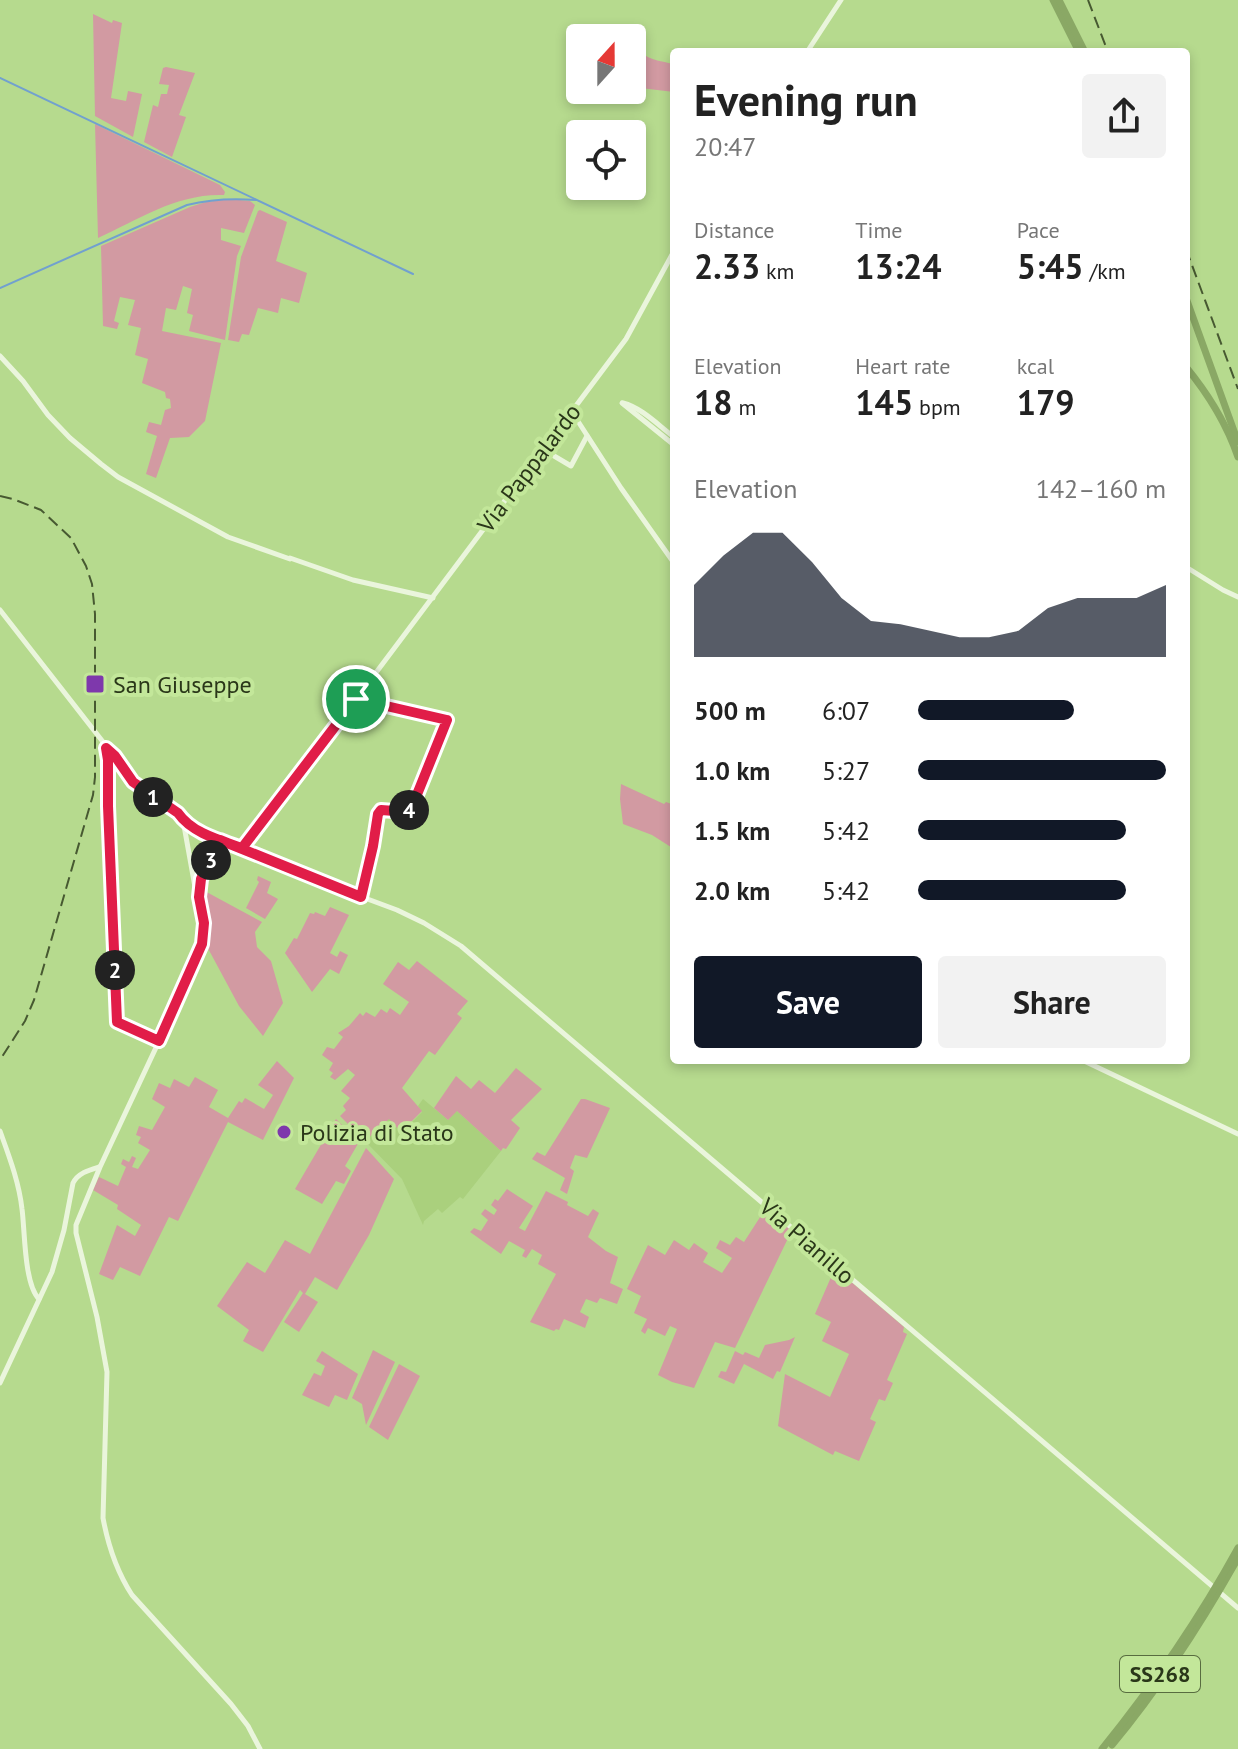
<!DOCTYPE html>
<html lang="en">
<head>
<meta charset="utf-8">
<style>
  :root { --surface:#fff; --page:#f2f2f2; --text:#222; --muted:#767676; --accent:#111827 }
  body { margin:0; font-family:"PT Sans",sans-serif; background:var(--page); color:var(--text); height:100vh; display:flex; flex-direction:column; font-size:30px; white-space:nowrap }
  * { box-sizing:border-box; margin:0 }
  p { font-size:26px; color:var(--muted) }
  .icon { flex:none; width:44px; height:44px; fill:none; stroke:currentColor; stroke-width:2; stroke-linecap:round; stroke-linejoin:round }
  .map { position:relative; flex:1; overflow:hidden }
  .drawer { position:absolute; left:670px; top:48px; width:520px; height:1016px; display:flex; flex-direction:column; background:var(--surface); border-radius:8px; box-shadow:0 4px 12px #0003 }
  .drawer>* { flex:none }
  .needle { width:52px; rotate:21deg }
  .buttons { position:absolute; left:566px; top:24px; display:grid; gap:16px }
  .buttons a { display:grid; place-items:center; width:80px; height:80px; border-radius:8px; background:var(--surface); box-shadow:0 4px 12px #0003; font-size:40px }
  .pin { position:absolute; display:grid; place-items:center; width:68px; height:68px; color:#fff; margin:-34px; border:4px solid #fff; border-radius:50%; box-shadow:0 2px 8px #0007 }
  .km { position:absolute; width:40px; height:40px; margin:-20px; border-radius:50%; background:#222; color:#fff; font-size:22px; line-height:40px; text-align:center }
  .round { display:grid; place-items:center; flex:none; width:84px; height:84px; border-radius:8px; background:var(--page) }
  .overview { display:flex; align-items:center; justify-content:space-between; height:136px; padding:0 24px }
  h1 { font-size:44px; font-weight:700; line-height:60px }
  .stats { display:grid; grid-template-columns:repeat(3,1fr); gap:12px; height:136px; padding:8px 24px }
  .stats div { display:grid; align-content:center }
  .stats b { font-size:34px; font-weight:700 }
  .stats small { font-size:22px; font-weight:400 }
  .stats p { font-size:22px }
  .chart { height:224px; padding:16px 24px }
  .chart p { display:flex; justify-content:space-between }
  .chart svg { width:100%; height:144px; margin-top:8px; fill:var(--accent); opacity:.7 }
  .action { display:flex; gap:16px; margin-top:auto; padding:16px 24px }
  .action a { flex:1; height:92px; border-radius:8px; background:var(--accent); color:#fff; font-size:32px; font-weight:700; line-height:92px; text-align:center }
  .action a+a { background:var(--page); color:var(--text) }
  ul { padding:0 24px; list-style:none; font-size:26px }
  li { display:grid; grid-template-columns:128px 96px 1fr; align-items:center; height:60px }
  li i { height:20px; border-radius:10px; background:var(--accent) }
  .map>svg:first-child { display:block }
  .built { fill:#aad07d }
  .green { fill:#d29aa2 }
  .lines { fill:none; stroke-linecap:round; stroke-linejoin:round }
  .stream { stroke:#71a0cf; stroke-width:2 }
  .secondary { stroke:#eaf5dc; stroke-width:5 }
  .highway { stroke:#8aa865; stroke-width:7 }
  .rail { stroke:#475931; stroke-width:2; stroke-dasharray:12 6; stroke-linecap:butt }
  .route-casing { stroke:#fff; stroke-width:16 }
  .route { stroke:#e11d48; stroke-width:10 }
  .poi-dot { fill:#7e38ac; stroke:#c3e79a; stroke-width:3 }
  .labels { text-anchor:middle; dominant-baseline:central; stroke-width:8; stroke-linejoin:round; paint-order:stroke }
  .shield { fill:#c3e79a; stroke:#586c40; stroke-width:2 }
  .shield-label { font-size:22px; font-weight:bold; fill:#2a3719 }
  .street-label { font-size:24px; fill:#2a3719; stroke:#c3e79a }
  .poi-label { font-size:24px; fill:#2a3719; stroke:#c3e79a; text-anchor:start }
</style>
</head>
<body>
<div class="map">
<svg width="1238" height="1749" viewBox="0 0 1238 1749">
  <rect width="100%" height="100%" fill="#b6da8e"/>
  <path class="built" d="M423 1099 448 1120 456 1110 501 1151 463 1199 460 1197 442 1213 438 1209 424 1221 423 1225 402 1179 365 1141 389 1118 402 1132 422 1112 418 1106Z"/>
  <g class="green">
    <path d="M93 14 112 23 113 20 122 23 111 98 126 101 128 91 142 94 133 137 95 116Z"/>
    <path d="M606 31 639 32C638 60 649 58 673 64L674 92 632 87V38H604Z"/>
    <path d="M166 67 195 73 179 115 186 117 172 157 144 142 153 105 158 107 161 94H167L169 85 159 84 163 68Z"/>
    <path d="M95 124 220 185 225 192 224 195C178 193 139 219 98 238Z"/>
    <path d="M229 199 250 201 255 205 244 233 221 228V240L241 246 237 256 225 340 189 331 193 315 187 313 192 289 183 286 176 310 166 308 162 331 221 343 205 421 189 437 170 438 156 478 146 474 157 436 146 432 149 422 161 425 165 410 171 408 170 399 166 398 165 392 142 383 148 359 135 355 141 328 128 325 135 300 120 297 114 321 119 323 117 329 103 326 101 246 190 207 206 202Z"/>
    <path d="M260 210 287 222 276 261 307 273 299 303 281 298 278 313 258 308 249 335 242 334 239 342 228 340 241 257 258 211Z"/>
    <path d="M621 784 664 804 666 802 674 805V849L652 835 623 824 620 799Z"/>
    <path d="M258 876 271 882 267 893 278 899 265 919 246 908 259 882 257 880Z"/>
    <path d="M201 889 262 922 255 932 257 947 271 961 283 1003 263 1036 239 1006 204 941Z"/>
    <path d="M330 907 349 915 330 953 337 957 340 951 348 955 339 974 330 969 312 992 285 953 294 938 297 939 310 913 314 914 315 912 325 916Z"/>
    <path d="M417 961 468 1001 457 1014 462 1018 435 1055 429 1051 402 1088 422 1111 401 1132 389 1119 365 1141 340 1116 346 1110 343 1106 350 1098 341 1091 355 1075 348 1069 335 1080 330 1077 333 1073 329 1070 333 1063 322 1055 327 1047 334 1049 343 1037 338 1033 349 1026 360 1013 363 1016 366 1012 375 1017 381 1009 387 1013 390 1008 400 1015 409 1002 383 984 398 962 409 970Z"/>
    <path d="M277 1061 294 1078 263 1140 228 1122 178 1221 169 1217 140 1276 120 1267 113 1280 99 1274 117 1225 135 1236 141 1225 117 1209 118 1205 93 1190 99 1177 118 1186 126 1167 121 1164 123 1159 129 1162 132 1156 136 1158 132 1167 138 1169 150 1150 138 1143 141 1137 136 1135 139 1126 152 1130 165 1107 152 1099 159 1083 170 1088 174 1079 189 1087 195 1077 218 1090 209 1107 228 1118 239 1101 242 1103 245 1098 264 1109 273 1095 258 1085Z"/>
    <path d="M516 1068 542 1089 511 1120 520 1128 506 1149 503 1148 501 1151 457 1111 448 1120 434 1108 456 1076 471 1089 479 1080 495 1093Z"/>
    <path d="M581 1099H585L610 1108 587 1158 575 1155 570 1168 574 1171 567 1194 560 1190 565 1178 532 1159 537 1152 545 1156Z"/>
    <path d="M336 1119 359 1142 345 1166 351 1171 344 1184 336 1181 322 1204 295 1189Z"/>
    <path d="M366 1148 394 1179 369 1235 337 1290 315 1277 305 1294 318 1302 299 1332 284 1322 303 1293 300 1290 263 1352 243 1341 249 1330 217 1306 247 1262 265 1273 285 1240 310 1254Z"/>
    <path d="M507 1189 533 1206 519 1228 525 1231 546 1191 568 1202 567 1205 588 1216 593 1209 599 1213 588 1237 606 1251 618 1257 610 1283 623 1289 617 1304 600 1298 597 1303 586 1299 580 1312 589 1317 585 1328 564 1319 559 1330 556 1329 554 1331 530 1322 556 1274 538 1264 542 1255 532 1249 526 1258 522 1256 525 1250 509 1241 501 1254 470 1232 474 1228 481 1231 488 1220 481 1214 485 1209 494 1215 497 1210 491 1205 495 1199 498 1201Z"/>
    <path d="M766 1208 792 1230 735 1348 715 1342 694 1388 672 1382 658 1375 677 1329 670 1326 665 1336 648 1328 645 1334 641 1331 647 1319 634 1313 641 1296 627 1289 648 1245 665 1255 674 1240 689 1250 694 1243 708 1253 703 1262 722 1273 732 1258 716 1248 720 1240 730 1245 736 1237 744 1242Z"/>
    <path d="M835 1268 904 1327 903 1332 907 1334 887 1380 893 1383 885 1401 879 1399 870 1419 876 1422 859 1461 835 1451 833 1455 778 1426 785 1374 830 1397 849 1354 822 1341 831 1322 815 1314Z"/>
    <path d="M795 1337 780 1372 777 1371 773 1379 744 1364 734 1384 718 1377 721 1371 726 1372 735 1351 743 1355 745 1352 759 1358 765 1345 789 1340Z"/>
    <path d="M373 1350 395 1362 366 1425 362 1404 352 1398Z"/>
    <path d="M322 1351 358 1374 347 1400 335 1395 329 1407 302 1395 314 1373 321 1376 325 1366 316 1361Z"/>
    <path d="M399 1364 420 1376 388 1440 369 1427Z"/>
  </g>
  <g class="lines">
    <g class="stream">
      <path d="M0 78 413 274"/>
      <path d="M0 288 187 205C211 199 232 198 256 200"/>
    </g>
    <g class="secondary">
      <path d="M807 52 841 0"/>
      <path d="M0 356 23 381 48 415 70 438 101 464 118 477 228 537 290 559"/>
      <path d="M622 403 674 445"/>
      <path d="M623 403C642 408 658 425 674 437"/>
      <path d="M572 412 621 488 674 563"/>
      <path d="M544 450 571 466 587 436"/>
      <path d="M290 558 353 580 433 598"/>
      <path d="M1186 567 1223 590 1238 597"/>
      <path d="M0 610 114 756"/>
      <path d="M356 699 447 720 412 807 408 812 385 809 381 810 378 814 373 846 361 897"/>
      <path d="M106 748 108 760V806L117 1022 159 1041"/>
      <circle cx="112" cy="760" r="4"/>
      <path d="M108 776 114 768H120L137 785 178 813 183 820 199 832 295 872 397 910 424 923 461 946 1238 1608"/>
      <path d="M183 820 195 887 198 896"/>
      <path d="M220 840 201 879 199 897 204 923 202 944 183 990 100 1167 76 1225V1233L97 1317 107 1372 103 1518C108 1545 117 1572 132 1595L231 1704 248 1726 260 1749"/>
      <path d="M242 848 321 746 626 339 674 251"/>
      <path d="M1082 1060 1238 1134"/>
      <path d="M0 1131C9 1156 19 1182 22 1209 25 1231 24 1284 39 1299"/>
      <path d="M0 1383 52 1272 64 1230 73 1183C78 1173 89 1170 99 1167"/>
    </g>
    <g class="highway">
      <path d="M1053 0 1079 52"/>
      <path d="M1059 0 1085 52"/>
      <path d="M1186 298 1238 442"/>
      <path d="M1186 367C1209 395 1226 422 1238 457"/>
      <path d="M1112 1745C1160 1687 1201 1624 1238 1558"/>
      <path d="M1102 1749C1153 1686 1199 1619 1238 1548"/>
    </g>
    <g class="rail">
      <path d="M1088 0 1108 52"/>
      <path d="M1186 249 1238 389"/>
      <path d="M0 496 13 499 41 510 71 538 86 566 92 584 95 614V777L93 795 34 1000 25 1021 0 1060"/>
    </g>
  </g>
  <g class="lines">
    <g class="route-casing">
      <path id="route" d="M356 699 242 848C219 840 192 833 178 813L133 782 115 756 106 748 108 760V806L117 1022 159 1041 202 944 204 923 199 897 201 879 220 840 361 897 373 846 378 814 381 810 408 812 412 807 447 720 356 699"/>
    </g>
    <use href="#route" class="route"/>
  </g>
  <g class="poi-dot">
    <rect x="85" y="674" width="20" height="20" rx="4"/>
    <circle cx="284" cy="1132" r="8"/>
  </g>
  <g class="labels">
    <rect class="shield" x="1120" y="1656" width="80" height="36" rx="6"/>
    <g class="shield-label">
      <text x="1160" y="1674">SS268</text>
    </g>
    <g class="street-label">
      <text transform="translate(529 468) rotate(-53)">Via Pappalardo</text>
      <text transform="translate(807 1241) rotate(41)">Via Pianillo</text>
    </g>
    <g class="poi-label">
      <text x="113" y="684">San Giuseppe</text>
      <text x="300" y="1132">Polizia di Stato</text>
    </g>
  </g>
</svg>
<div class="buttons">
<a><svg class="needle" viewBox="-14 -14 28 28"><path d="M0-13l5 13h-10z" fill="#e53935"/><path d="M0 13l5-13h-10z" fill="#767676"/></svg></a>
<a><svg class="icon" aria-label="locate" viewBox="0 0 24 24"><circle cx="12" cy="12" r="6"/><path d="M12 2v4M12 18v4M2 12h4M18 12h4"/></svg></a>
</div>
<div class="pin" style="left:356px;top:699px;background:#1e9e55"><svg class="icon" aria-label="arrive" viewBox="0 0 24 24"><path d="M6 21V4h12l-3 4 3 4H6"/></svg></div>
<b class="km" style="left:153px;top:797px">1</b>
<b class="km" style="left:115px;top:970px">2</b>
<b class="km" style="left:211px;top:860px">3</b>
<b class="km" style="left:409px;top:810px">4</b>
<section class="drawer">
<div class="overview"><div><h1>Evening run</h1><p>20:47</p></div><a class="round"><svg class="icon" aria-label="share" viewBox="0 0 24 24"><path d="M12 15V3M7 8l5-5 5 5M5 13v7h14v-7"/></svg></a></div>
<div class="stats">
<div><p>Distance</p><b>2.33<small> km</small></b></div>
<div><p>Time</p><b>13:24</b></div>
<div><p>Pace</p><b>5:45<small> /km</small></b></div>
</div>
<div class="stats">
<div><p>Elevation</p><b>18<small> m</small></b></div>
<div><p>Heart rate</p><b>145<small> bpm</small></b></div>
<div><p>kcal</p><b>179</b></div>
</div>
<div class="chart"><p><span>Elevation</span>142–160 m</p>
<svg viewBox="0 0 160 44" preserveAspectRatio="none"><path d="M0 44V22L10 13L20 6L30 6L40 15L50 26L60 33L70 34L80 36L90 38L100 38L110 36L120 29L130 26L140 26L150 26L160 22V44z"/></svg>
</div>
<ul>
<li><b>500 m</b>6:07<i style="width:63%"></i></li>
<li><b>1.0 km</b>5:27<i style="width:100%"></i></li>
<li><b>1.5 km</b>5:42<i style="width:84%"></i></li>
<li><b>2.0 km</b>5:42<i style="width:84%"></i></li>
</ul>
<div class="action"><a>Save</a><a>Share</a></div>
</section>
</div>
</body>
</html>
